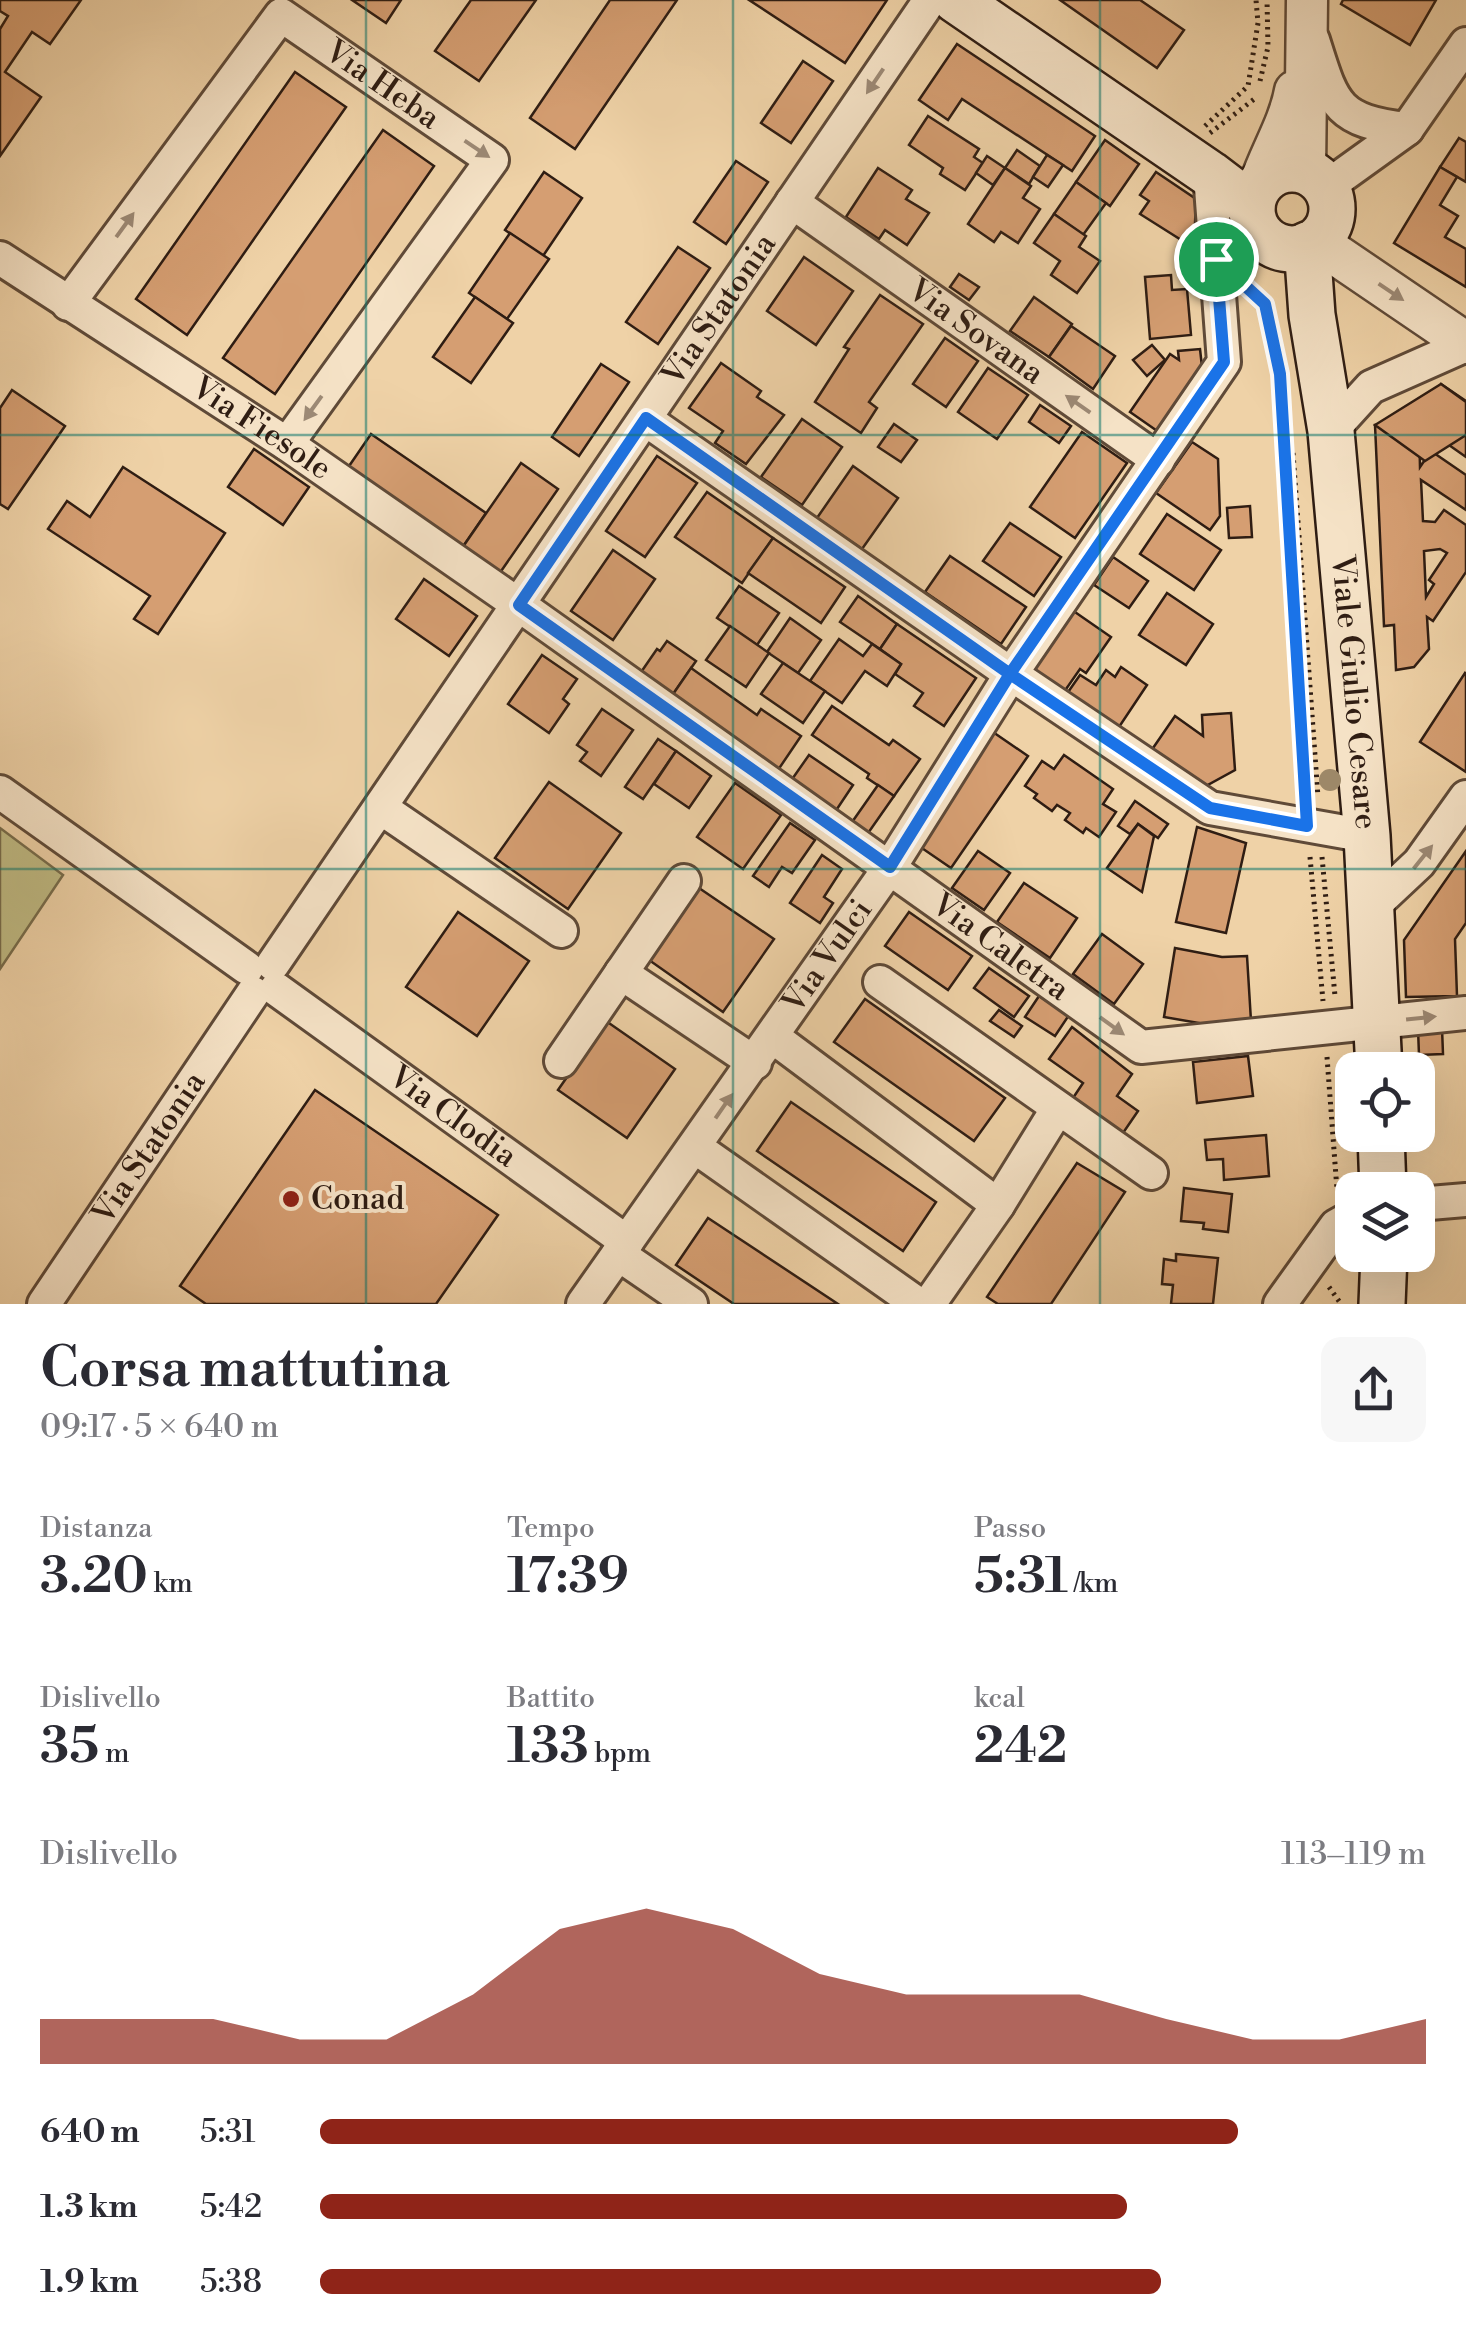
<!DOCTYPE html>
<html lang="it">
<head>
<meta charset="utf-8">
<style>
  :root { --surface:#fff; --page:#f7f7f7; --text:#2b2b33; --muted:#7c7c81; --accent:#8f2418 }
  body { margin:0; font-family:"Libre Bodoni",serif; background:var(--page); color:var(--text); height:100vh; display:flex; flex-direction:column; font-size:38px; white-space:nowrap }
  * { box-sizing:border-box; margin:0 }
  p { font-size:32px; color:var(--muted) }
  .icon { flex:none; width:55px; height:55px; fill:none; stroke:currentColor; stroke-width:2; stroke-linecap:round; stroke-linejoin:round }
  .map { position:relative; height:1304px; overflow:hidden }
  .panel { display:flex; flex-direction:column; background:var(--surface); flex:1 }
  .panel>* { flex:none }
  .controls { position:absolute; left:1335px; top:1052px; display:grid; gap:20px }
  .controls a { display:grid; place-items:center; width:100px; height:100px; border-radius:20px; background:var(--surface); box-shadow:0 10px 40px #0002; font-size:50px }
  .pin { position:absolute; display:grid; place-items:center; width:85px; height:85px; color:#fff; margin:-42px; border:5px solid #fff; border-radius:50%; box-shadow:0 2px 10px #0007 }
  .round { display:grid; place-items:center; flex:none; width:105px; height:105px; border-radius:20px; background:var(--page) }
  .overview { display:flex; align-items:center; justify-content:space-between; height:170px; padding:0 40px }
  h1 { font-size:55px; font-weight:600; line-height:75px }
  .metrics { display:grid; grid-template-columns:repeat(3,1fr); gap:15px; height:170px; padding:10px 40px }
  .metrics div { display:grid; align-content:center }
  .metrics b { font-size:50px; font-weight:600 }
  .metrics small { font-size:28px; font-weight:400 }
  .metrics p { font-size:28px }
  .chart { height:280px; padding:20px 40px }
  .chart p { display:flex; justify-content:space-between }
  .chart svg { width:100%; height:180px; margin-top:10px; fill:var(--accent); opacity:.7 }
  ul { padding:0 40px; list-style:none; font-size:32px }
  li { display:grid; grid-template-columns:160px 120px 1fr; align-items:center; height:75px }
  li i { height:25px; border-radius:12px; background:var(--accent) }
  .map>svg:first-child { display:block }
  .green { fill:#bfba83; stroke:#776c4b; stroke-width:2.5 }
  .building { fill:#d59e72; stroke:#2f1d13; stroke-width:2.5; fill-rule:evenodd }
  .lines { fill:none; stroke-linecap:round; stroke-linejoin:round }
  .minor-casing { stroke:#5f4a38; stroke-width:38 }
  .tertiary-casing { stroke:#5f4a38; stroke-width:45 }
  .secondary-casing { stroke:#2f1d13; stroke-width:50 }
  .path { stroke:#2f1d13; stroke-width:5; stroke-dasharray:2.5 5; stroke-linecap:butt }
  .minor { stroke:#f5e2c6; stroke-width:32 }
  .tertiary { stroke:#f5e2c6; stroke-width:40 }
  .secondary { stroke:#f5e2c6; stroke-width:45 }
  .tree { fill:#9d8868 }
  .oneway { fill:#9c8975 }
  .route-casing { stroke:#fff; stroke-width:20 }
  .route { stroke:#1a73e8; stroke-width:12 }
  .grid { fill:none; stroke:#0f766e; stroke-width:2.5; stroke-opacity:0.55 }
  .poi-dot { fill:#8f2418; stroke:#f5e2c6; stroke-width:4 }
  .labels { text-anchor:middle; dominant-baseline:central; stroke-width:8; stroke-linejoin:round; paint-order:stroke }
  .street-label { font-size:32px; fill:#2f1d13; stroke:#f5e2c6 }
  .poi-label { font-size:32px; fill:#2f1d13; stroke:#f5e2c6; text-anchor:start }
</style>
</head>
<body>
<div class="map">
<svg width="1466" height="1304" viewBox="0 0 1466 1304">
  <rect width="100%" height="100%" fill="#efd2a7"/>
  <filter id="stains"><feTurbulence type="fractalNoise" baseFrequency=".002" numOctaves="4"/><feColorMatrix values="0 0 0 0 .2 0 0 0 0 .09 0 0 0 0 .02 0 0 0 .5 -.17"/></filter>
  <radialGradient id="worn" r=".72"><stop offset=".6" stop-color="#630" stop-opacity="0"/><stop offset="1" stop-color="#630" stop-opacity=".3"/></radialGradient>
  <path class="green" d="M0 828 63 875 0 969Z"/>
  <g class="building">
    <path d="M0 0H81L50 44 32 32 5 72 41 97 0 156V29L8 16 0 11Z"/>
    <path d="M352 0H401L386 23Z"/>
    <path d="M471 0H536L479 81 435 51Z"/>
    <path d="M610 0H677L575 149 530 118Z"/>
    <path d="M749 0H887L845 63Z"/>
    <path d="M1060 0H1140L1184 30 1157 68Z"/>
    <path d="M1343 0H1436L1410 45 1341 4Z"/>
    <path d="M957 44 1095 136 1072 171 962 99 948 120 919 100Z"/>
    <path d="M803 61 833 81 791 143 761 123Z"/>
    <path d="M295 72 346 107 187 335 136 299Z"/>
    <path d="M928 116 979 149 974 157 983 163 965 190 940 174 943 168 909 145Z"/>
    <path d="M383 130 434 166 275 394 223 358Z"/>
    <path d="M1459 138 1466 142V182L1440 167Z"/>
    <path d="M1105 140 1139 164 1110 206 1076 182Z"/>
    <path d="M1017 150 1040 166 1029 184 1005 168Z"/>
    <path d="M1047 155 1063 165 1048 187 1033 177Z"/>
    <path d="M987 156 1005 168 993 185 976 173Z"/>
    <path d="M736 161 768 182 726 244 694 222Z"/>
    <path d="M1440 167 1457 177 1440 205 1458 216 1445 237 1466 249V287L1394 243Z"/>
    <path d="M878 168 912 190 906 199 929 213 907 245 885 230 879 239 846 217Z"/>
    <path d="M1005 168 1031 186 1023 198 1040 209 1018 243 1001 232 994 242 968 224Z"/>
    <path d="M544 172 582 198 543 256 505 230Z"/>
    <path d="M1156 172 1196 199 1194 248 1140 214 1149 201 1140 195Z"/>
    <path d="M1076 182 1106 203 1083 235 1054 214Z"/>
    <path d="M1054 214 1086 236 1079 247 1100 261 1077 293 1051 275 1060 261 1034 243Z"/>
    <path d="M510 233 549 259 507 319 469 293Z"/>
    <path d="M678 247 710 268 658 344 626 322Z"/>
    <path d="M804 257 853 291 816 345 767 311Z"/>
    <path d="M959 274 979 287 969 300 950 287Z"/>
    <path d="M1171 275 1172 290 1187 289 1191 335 1150 339 1145 277Z"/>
    <path d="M880 295 923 324 869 402 877 408 861 433 815 402 849 349 844 347Z"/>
    <path d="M475 297 513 323 471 383 433 357Z"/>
    <path d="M1034 297 1072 324 1049 357 1010 331Z"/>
    <path d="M1071 326 1115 356 1093 389 1049 357Z"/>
    <path d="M945 338 978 361 946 407 913 384Z"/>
    <path d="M1152 345 1165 360 1147 376 1133 360Z"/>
    <path d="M1200 349 1203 376 1163 435 1130 412 1170 354 1179 360 1178 351Z"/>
    <path d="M721 363 761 391 757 397 784 415 746 464 715 443 723 431 689 408Z"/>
    <path d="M601 364 629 382 579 456 552 437Z"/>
    <path d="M988 368 1028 395 997 439 958 412Z"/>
    <path d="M1441 384 1466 401V457L1419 424 1420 467 1431 451 1466 475V510L1421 480 1423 521 1435 522 1444 510 1466 525V572L1433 621 1427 617 1429 649 1414 667 1396 670 1394 625 1384 626 1375 425 1417 424ZM1440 549 1447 553 1429 580 1434 584 1426 597 1424 551Z"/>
    <path d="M1441 384 1466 402V435L1425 461 1375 425Z"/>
    <path d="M12 390 65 426 8 509 0 504V408Z"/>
    <path d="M1040 405 1071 426 1059 443 1029 422Z"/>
    <path d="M802 419 842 447 802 505 761 477Z"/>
    <path d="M894 424 917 440 901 462 878 447Z"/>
    <path d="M1082 432 1127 463 1075 538 1030 507Z"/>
    <path d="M371 434 486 513 460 551 345 472Z"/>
    <path d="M1192 442 1218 459 1220 516 1210 530 1156 493Z"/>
    <path d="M254 449 309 487 283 525 228 487Z"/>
    <path d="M657 456 697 483 645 557 606 531Z"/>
    <path d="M521 463 558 489 497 577 460 551Z"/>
    <path d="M853 466 898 498 862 549 817 518Z"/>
    <path d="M123 467 225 533 158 634 134 619 150 596 48 529 67 501 90 517Z"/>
    <path d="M707 492 773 538 742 583 675 537Z"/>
    <path d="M1250 506 1252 537 1229 538 1227 508Z"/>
    <path d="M1167 514 1221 550 1194 590 1140 554Z"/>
    <path d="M1010 523 1061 557 1034 596 983 561Z"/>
    <path d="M773 538 845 587 821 623 748 573Z"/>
    <path d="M613 550 655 579 613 640 571 611Z"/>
    <path d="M950 556 1026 607 1001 644 925 592Z"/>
    <path d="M1113 557 1148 581 1129 608 1094 585Z"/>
    <path d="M424 579 477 616 449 656 396 619Z"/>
    <path d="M739 586 779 613 757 645 717 618Z"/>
    <path d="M1167 593 1213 624 1186 665 1139 635Z"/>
    <path d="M858 596 897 624 880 649 840 622Z"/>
    <path d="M1072 610 1111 637 1086 673 1080 669 1064 692 1031 669Z"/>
    <path d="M790 618 821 640 798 673 767 652Z"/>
    <path d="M897 624 976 678 944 726 914 706 923 693 895 674 901 664 880 649Z"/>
    <path d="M730 626 769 653 746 687 706 660Z"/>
    <path d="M839 639 863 656 872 644 901 664 887 686 865 671 842 703 810 681Z"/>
    <path d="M667 641 696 661 669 700 637 678 657 649 660 651Z"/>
    <path d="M542 655 577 679 563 699 569 704 549 733 508 704Z"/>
    <path d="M783 663 825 691 803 723 761 694Z"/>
    <path d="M1121 667 1147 685 1117 730 1066 695 1080 675 1096 685 1106 670 1115 677Z"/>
    <path d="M691 668 757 715 761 709 801 736 776 773 669 700Z"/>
    <path d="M1465 673 1466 674V772L1420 742Z"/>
    <path d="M832 706 889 745 893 740 920 759 894 796 867 778 869 774 812 735Z"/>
    <path d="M602 709 633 730 601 776 580 761 587 752 577 745Z"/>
    <path d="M1231 713 1235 770 1204 787 1151 751 1175 716 1203 736 1202 715Z"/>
    <path d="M990 730 1028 756 951 868 913 842Z"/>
    <path d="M658 739 676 751 643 799 625 787Z"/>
    <path d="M676 751 711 776 689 808 654 784Z"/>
    <path d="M809 755 853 785 833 815 788 785Z"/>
    <path d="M1064 755 1113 789 1103 804 1116 812 1099 837 1086 828 1083 833 1065 820 1070 813 1057 805 1052 811 1034 798 1037 794 1025 786 1042 761 1054 769Z"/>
    <path d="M549 782 621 833 568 909 495 858Z"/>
    <path d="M735 783 781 815 743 869 697 837Z"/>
    <path d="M878 785 894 796 866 836 850 825Z"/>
    <path d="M1135 801 1168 824 1158 838 1138 824 1130 834 1118 826Z"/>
    <path d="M790 823 815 840 792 873 782 867 769 887 753 876Z"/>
    <path d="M1138 824 1154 836 1142 892 1107 868Z"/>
    <path d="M1197 827 1246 843 1226 933 1176 922Z"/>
    <path d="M978 851 1010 873 984 910 952 888Z"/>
    <path d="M1466 851V923L1455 939 1457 996 1406 997 1404 940Z"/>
    <path d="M822 855 842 869 824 897 833 903 820 923 790 903Z"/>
    <path d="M1024 883 1077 918 1050 958 997 922Z"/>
    <path d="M699 888 774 939 723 1012 649 960Z"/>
    <path d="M458 912 529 961 477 1036 406 987Z"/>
    <path d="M909 912 972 956 948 990 885 946Z"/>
    <path d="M1102 934 1143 964 1114 1004 1073 974Z"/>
    <path d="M1175 948 1222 957 1247 956 1251 1021 1216 1026 1164 1017Z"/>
    <path d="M989 968 1029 996 1014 1017 974 988Z"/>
    <path d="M1039 996 1069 1015 1055 1036 1025 1017Z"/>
    <path d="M865 999 1005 1098 974 1141 834 1042Z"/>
    <path d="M999 1010 1022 1026 1014 1037 990 1021Z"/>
    <path d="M606 1021 675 1069 627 1138 558 1090Z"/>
    <path d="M1072 1027 1132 1074 1117 1096 1138 1111 1123 1133 1073 1098 1083 1083 1049 1059Z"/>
    <path d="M1442 1028 1443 1054 1419 1055 1418 1029Z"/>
    <path d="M1248 1056 1253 1096 1197 1103 1193 1062Z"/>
    <path d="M315 1090 498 1215 436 1304H206L180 1286Z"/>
    <path d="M791 1102 936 1202 903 1251 757 1151Z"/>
    <path d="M1266 1135 1269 1176 1224 1180 1223 1159 1207 1160 1205 1140Z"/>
    <path d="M1077 1163 1125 1192 1051 1304H998L987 1297Z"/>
    <path d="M1184 1188 1232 1194 1228 1232 1203 1229 1204 1223 1181 1221Z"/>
    <path d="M708 1218 838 1304H734L676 1265Z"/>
    <path d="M1176 1254 1218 1258 1213 1304H1171L1173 1285 1162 1284 1164 1259 1176 1261Z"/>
  </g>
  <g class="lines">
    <g class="minor-casing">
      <g id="minor">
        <path d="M1313 40C1333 103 1335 121 1407 129"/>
        <path d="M1325 188 1407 129 1466 44"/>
        <path id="s1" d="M792 202 1158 460"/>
        <path id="s2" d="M0 258 287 444 519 605 1141 1047 1466 1013"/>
        <path id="s3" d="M68 304 281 15 492 160 287 444"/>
        <path d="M645 419 1011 674 1210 808 1367 836"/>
        <path d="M1331 431 1371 387 1466 345"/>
        <path d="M0 792 247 968"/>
        <path d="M381 808 561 931"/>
        <path d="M1371 908 1419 863 1466 797"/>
        <path id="s4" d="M273 964 930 0"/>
        <path d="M621 973 755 1063"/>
        <path d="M880 982 1151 1173"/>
        <path id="s5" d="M276 989 627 1242"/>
        <path d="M773 1037 998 1205 929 1304"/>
        <path d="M561 1061 684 881"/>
        <path d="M695 1147 918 1304"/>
        <path d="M1418 1204 1466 1200"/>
        <path d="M998 1205 1058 1108"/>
        <path d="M618 1254 691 1304"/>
        <path id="s6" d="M44 1304 253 993"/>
        <path id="s7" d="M583 1304 890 867 1011 674 1224 362 1210 174"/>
        <path d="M1280 1304 1336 1226 1352 1217"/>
      </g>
    </g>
    <g class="tertiary-casing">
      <g id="tertiary">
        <path d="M1305 171 1307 0"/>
        <path d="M1259 186C1270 153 1289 124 1295 91"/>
        <path d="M1316 241 1466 343"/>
      </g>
    </g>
    <g class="secondary-casing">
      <g id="secondary">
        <path d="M956 0 1210 174 1252 206"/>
        <circle cx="1292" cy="209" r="40"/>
        <path id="s8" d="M1307 245 1312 315 1331 431 1367 836 1379 1070"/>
        <path d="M1381 1135 1383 1190"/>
        <path d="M1382 1304 1384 1255"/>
      </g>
    </g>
    <g class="path">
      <path d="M1260 81 1268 47 1267 0"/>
      <path d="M1205 126 1248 86 1258 23 1256 0"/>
      <path d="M1210 133 1257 97"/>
      <path d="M1250 291 1265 305 1279 374 1305 797"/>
      <path d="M1293 453 1318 797"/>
      <path d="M1310 857 1323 1001"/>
      <path d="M1322 857 1335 996"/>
      <path d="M1327 1057 1337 1190"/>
      <path d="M1341 1077 1345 1125"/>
      <path d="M1329 1287 1341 1304"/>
    </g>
    <use href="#minor" class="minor"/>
    <use href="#tertiary" class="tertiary"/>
    <use href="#secondary" class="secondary"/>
  </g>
  <circle class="tree" cx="1330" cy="780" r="11"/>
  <defs><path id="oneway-solid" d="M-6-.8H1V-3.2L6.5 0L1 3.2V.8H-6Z" transform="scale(2.5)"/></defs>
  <g class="oneway">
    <use href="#oneway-solid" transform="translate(875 81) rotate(124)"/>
    <use href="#oneway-solid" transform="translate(477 149) rotate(34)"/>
    <use href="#oneway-solid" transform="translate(125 225) rotate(-54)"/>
    <use href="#oneway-solid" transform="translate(1391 292) rotate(34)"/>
    <use href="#oneway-solid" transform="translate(1078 404) rotate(-145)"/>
    <use href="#oneway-solid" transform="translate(313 408) rotate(126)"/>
    <use href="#oneway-solid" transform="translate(1423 857) rotate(-51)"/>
    <use href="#oneway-solid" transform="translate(1421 1018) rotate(-6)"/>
    <use href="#oneway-solid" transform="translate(1112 1026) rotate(36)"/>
    <use href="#oneway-solid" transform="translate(724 1106) rotate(-55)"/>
  </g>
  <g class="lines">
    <g class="route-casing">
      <path id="route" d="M1216 259 1224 362 1010 674 646 418 519 605 890 867 1010 674 1210 808 1307 826 1280 374 1265 304 1216 259"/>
    </g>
    <use href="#route" class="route"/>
  </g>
  <path class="grid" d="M366 0V1304M733 0V1304M1100 0V1304M0 435H1466M0 869H1466"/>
  <circle class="poi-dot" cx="291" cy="1199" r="10"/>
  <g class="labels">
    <g class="street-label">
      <text stroke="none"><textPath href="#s3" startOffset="482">Via Heba</textPath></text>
      <text stroke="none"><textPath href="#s4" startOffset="792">Via Statonia</textPath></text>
      <text stroke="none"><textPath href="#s1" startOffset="225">Via Sovana</textPath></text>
      <text stroke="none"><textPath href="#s2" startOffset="312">Via Fiesole</textPath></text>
      <text stroke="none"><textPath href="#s8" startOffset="450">Viale Giulio Cesare</textPath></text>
      <text stroke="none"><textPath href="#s2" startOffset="1215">Via Caletra</textPath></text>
      <text stroke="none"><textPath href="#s7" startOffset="425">Via Vulci</textPath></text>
      <text stroke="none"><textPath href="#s5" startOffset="218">Via Clodia</textPath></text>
      <text stroke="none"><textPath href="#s6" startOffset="188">Via Statonia</textPath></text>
    </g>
    <g class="poi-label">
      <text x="311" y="1199">Conad</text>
    </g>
  </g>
  <rect width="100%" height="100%" filter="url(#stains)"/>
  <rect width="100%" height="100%" fill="url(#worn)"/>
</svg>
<div class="controls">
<a><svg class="icon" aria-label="locate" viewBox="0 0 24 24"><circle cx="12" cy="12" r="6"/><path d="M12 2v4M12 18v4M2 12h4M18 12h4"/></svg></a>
<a><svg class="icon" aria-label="layers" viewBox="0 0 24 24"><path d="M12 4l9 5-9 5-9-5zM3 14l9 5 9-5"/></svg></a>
</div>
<div class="pin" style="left:1216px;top:259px;background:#1e9e55"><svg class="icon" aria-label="arrive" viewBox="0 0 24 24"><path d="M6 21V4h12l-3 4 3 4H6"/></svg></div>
</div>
<section class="panel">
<div class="overview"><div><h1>Corsa mattutina</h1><p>09:17 · 5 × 640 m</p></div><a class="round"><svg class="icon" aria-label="share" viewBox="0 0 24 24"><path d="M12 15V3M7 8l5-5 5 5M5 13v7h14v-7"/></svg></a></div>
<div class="metrics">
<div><p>Distanza</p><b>3.20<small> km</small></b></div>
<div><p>Tempo</p><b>17:39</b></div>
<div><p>Passo</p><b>5:31<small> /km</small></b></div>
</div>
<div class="metrics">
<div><p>Dislivello</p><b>35<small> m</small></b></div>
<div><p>Battito</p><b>133<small> bpm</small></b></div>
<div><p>kcal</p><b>242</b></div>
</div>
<div class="chart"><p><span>Dislivello</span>113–119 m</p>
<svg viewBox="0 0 160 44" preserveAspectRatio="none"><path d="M0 44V33L10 33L20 33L30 38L40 38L50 27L60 11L70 6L80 11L90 22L100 27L110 27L120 27L130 33L140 38L150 38L160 33V44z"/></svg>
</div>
<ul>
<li><b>640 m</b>5:31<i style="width:83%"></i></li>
<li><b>1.3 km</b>5:42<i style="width:73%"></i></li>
<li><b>1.9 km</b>5:38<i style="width:76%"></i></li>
</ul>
</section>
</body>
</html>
